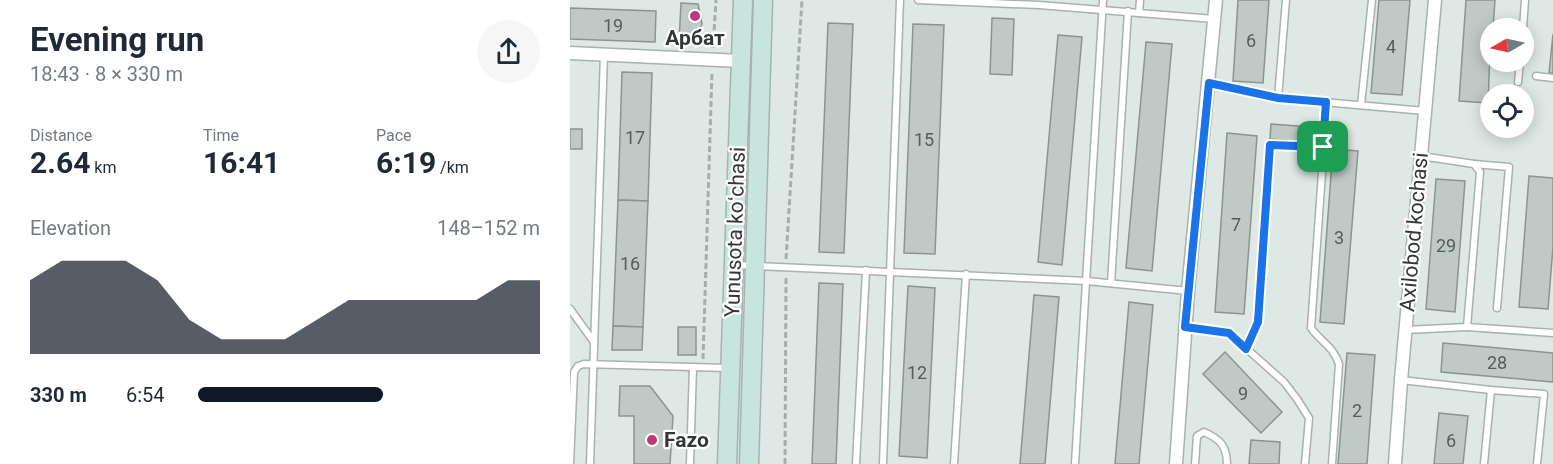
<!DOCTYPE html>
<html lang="en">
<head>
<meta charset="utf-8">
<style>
  :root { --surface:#fff; --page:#f6f6f7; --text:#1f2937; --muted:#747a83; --accent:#111827 }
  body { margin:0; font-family:Roboto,sans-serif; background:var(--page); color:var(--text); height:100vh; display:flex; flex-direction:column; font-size:22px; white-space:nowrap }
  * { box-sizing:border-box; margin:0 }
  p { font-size:20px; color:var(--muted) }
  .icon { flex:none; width:33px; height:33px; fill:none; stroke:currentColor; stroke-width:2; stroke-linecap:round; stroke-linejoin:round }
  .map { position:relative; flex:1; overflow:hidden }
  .sheet { display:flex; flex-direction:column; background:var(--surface); width:570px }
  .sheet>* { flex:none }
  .needle { width:39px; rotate:261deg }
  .tools { position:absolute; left:910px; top:18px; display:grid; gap:12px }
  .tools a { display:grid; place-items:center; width:54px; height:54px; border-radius:50%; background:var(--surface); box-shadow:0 3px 15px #0003; font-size:30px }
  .pin { position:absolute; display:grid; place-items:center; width:51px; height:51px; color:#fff; margin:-26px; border-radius:12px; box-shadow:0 3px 9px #0006 }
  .round { display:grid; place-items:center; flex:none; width:63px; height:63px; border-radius:32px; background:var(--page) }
  .head { display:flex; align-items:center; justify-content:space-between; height:102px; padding:0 30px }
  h1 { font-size:33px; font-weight:700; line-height:45px }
  .stats { display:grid; grid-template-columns:repeat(3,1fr); gap:9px; height:102px; padding:6px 30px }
  .stats div { display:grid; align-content:center }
  .stats b { font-size:30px; font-weight:700 }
  .stats small { font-size:16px; font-weight:400 }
  .stats p { font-size:16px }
  .chart { height:168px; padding:12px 30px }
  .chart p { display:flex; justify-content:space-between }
  .chart svg { width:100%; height:108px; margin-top:6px; fill:var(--accent); opacity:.7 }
  ul { padding:0 30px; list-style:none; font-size:20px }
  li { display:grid; grid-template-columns:96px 72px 1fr; align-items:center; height:45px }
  li i { height:15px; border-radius:8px; background:var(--accent) }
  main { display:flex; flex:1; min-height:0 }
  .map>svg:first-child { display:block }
  .building { fill:#bfc9c6; stroke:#8b9491; stroke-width:1.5 }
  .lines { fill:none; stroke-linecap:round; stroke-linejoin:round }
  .lane-casing { stroke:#a8b2af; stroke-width:9 }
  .street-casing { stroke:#a8b2af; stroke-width:15 }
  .secondary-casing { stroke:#a8b2af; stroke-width:21 }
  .path { stroke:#a6aeab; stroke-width:3; stroke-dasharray:6 3; stroke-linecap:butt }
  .lane { stroke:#fff; stroke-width:6 }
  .street { stroke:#fff; stroke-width:12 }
  .secondary { stroke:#c8e4de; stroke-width:18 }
  .route-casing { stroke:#fff; stroke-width:12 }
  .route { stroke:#1a73e8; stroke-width:8 }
  .poi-dot { fill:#bf3877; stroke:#fff; stroke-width:2 }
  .labels { text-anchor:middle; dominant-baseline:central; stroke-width:4.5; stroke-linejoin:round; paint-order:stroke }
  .number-label { font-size:18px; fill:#565c5a }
  .poi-label { font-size:21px; font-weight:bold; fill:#333736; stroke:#fff }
  .street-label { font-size:21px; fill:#333736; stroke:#fff }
</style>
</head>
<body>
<main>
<section class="sheet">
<div class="head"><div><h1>Evening run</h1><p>18:43 · 8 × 330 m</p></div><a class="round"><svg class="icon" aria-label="share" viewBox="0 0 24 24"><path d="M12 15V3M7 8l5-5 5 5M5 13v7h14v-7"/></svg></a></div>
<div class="stats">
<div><p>Distance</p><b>2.64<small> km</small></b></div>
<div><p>Time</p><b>16:41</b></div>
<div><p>Pace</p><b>6:19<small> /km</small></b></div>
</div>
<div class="chart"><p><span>Elevation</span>148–152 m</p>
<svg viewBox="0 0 160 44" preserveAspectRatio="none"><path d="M0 44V14L10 6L20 6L30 6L40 14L50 30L60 38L70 38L80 38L90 30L100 22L110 22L120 22L130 22L140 22L150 14L160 14V44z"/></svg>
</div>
<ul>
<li><b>330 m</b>6:54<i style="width:54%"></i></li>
</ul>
</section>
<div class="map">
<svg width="983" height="464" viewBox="0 0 983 464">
  <rect width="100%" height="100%" fill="#dee8e5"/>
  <g class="building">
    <path d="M668 0H699L693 83 663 81Z"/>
    <path d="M809 0H840L832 95 801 93Z"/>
    <path d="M896 0H925L923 28H921L918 103 889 101Z"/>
    <path d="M111 3 128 4 132 24 126 43 109 42Z"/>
    <path d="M0 8 86 11 85 42 0 39Z"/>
    <path d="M422 18 444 19 442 75 420 74Z"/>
    <path d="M258 23 283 24 274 253 249 252Z"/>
    <path d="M343 24 374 25 365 254 334 253Z"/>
    <path d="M983 34V73H979Z"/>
    <path d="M488 35 512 37 492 265 468 262Z"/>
    <path d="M576 42 602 44 582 271 556 268Z"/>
    <path d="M52 72 82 73 78 201 48 200Z"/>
    <path d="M701 124 740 127 738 142 700 139Z"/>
    <rect x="0" y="129" width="12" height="20"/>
    <path d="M657 133 687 136 674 314 645 312Z"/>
    <path d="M763 149 788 151 774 324 750 322Z"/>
    <path d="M959 176 983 178V247L978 309 949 307Z"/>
    <path d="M866 179 895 181 885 312 856 309Z"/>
    <path d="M48 200 78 201 73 327 43 326Z"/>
    <path d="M249 283 273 284 266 464H242Z"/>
    <path d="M338 286 365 288 357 458 329 456Z"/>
    <path d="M464 295 489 297 475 464H450Z"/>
    <path d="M559 302 583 305 569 464H545Z"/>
    <path d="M43 326 73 327 72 350H42Z"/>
    <rect x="108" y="327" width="18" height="28"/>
    <path d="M873 343 983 353V382L871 372Z"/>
    <path d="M655 352 712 412 691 433 633 374Z"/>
    <path d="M777 353 805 355 797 464H768Z"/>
    <path d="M50 386H80L103 416 100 464H64V416H49Z"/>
    <path d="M869 413 898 416 893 464H864Z"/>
    <path d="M681 440 710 442 709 464H679Z"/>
  </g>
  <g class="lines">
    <g class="lane-casing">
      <g id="lane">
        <path d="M348 0 469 5 644 19"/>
        <path d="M716 0 708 98 855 111"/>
        <path d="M569 13 570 0"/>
        <path d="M953 28 955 0"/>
        <path d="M966 76 983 78"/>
        <path d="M948 82 950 62"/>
        <path d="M639 83 708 98"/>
        <path d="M757 102 741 328C751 342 763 346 769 364L762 464"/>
        <path d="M791 105 802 0"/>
        <path d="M904 164 939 167 927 308"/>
        <path d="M166 265 517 281 618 291"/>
        <path d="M541 283 558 11"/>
        <path d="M0 309 24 342"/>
        <path d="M615 327 659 333 714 382 727 399 739 418 735 464"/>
        <path d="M897 327 983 333"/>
        <path d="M836 330 897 327 910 172 904 164 851 156"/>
        <path d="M676 349 688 322 700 145 753 147"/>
        <path d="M831 380 921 390"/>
        <path d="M0 464 4 372 8 366 14 364 157 368"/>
        <path d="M20 464 34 55"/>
        <path d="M120 464 123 367"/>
        <path d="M286 464 296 270"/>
        <path d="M313 464 330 0"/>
        <path d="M384 464 396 274"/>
        <path d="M505 464 533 0"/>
        <path d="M625 464 627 436 634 432C650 439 657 446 657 464"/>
        <path d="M914 464 921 390 974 394 967 464"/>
      </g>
    </g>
    <g class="street-casing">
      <g id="street">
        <path d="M0 53 171 61"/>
        <path d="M606 464 618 291 646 0"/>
        <path d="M825 464 831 380 865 0"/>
      </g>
    </g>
    <g class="secondary-casing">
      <g id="secondary">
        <path d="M157 464 173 0"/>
        <path d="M179 464 193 0"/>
      </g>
    </g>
    <g class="path">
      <path d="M143 48 146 0"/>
      <path d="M216 259 232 0"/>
      <path d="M133 359 142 72"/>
      <path d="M215 464 216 277"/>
    </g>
    <use href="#lane" class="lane"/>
    <use href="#street" class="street"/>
    <use href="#secondary" class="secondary"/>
  </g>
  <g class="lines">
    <g class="route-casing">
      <path id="route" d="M639 83 708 98 756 102 753 147 700 145 688 322 676 349 659 333 615 327Z"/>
    </g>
    <use href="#route" class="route"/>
  </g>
  <g class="poi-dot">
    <circle cx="125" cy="16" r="6"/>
    <circle cx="82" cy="440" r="6"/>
  </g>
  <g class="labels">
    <g class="number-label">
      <text x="43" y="25">19</text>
      <text x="681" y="40">6</text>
      <text x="821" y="46">4</text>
      <text x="65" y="137">17</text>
      <text x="354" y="139">15</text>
      <text x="666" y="224">7</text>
      <text x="769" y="237">3</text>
      <text x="876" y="245">29</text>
      <text x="60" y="263">16</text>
      <text x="927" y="362">28</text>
      <text x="347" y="372">12</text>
      <text x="673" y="393">9</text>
      <text x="787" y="410">2</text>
      <text x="881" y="440">6</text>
    </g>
    <g class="poi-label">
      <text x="125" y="38">Арбат</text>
      <text x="94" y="440" text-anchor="start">Fazo</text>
    </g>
    <g class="street-label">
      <text transform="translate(165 232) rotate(-88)">Yunusota koʻchasi</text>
      <text transform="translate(844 232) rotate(-85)">Axilobod kochasi</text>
    </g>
  </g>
</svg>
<div class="tools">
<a><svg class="needle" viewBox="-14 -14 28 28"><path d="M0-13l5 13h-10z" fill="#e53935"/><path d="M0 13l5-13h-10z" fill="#747a83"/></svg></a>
<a><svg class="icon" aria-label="locate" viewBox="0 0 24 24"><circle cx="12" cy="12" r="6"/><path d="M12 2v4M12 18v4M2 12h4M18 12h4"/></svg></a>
</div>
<div class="pin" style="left:753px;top:147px;background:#1e9e55"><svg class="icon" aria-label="arrive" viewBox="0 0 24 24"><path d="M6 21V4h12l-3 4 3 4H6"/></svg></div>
</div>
</main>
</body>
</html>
